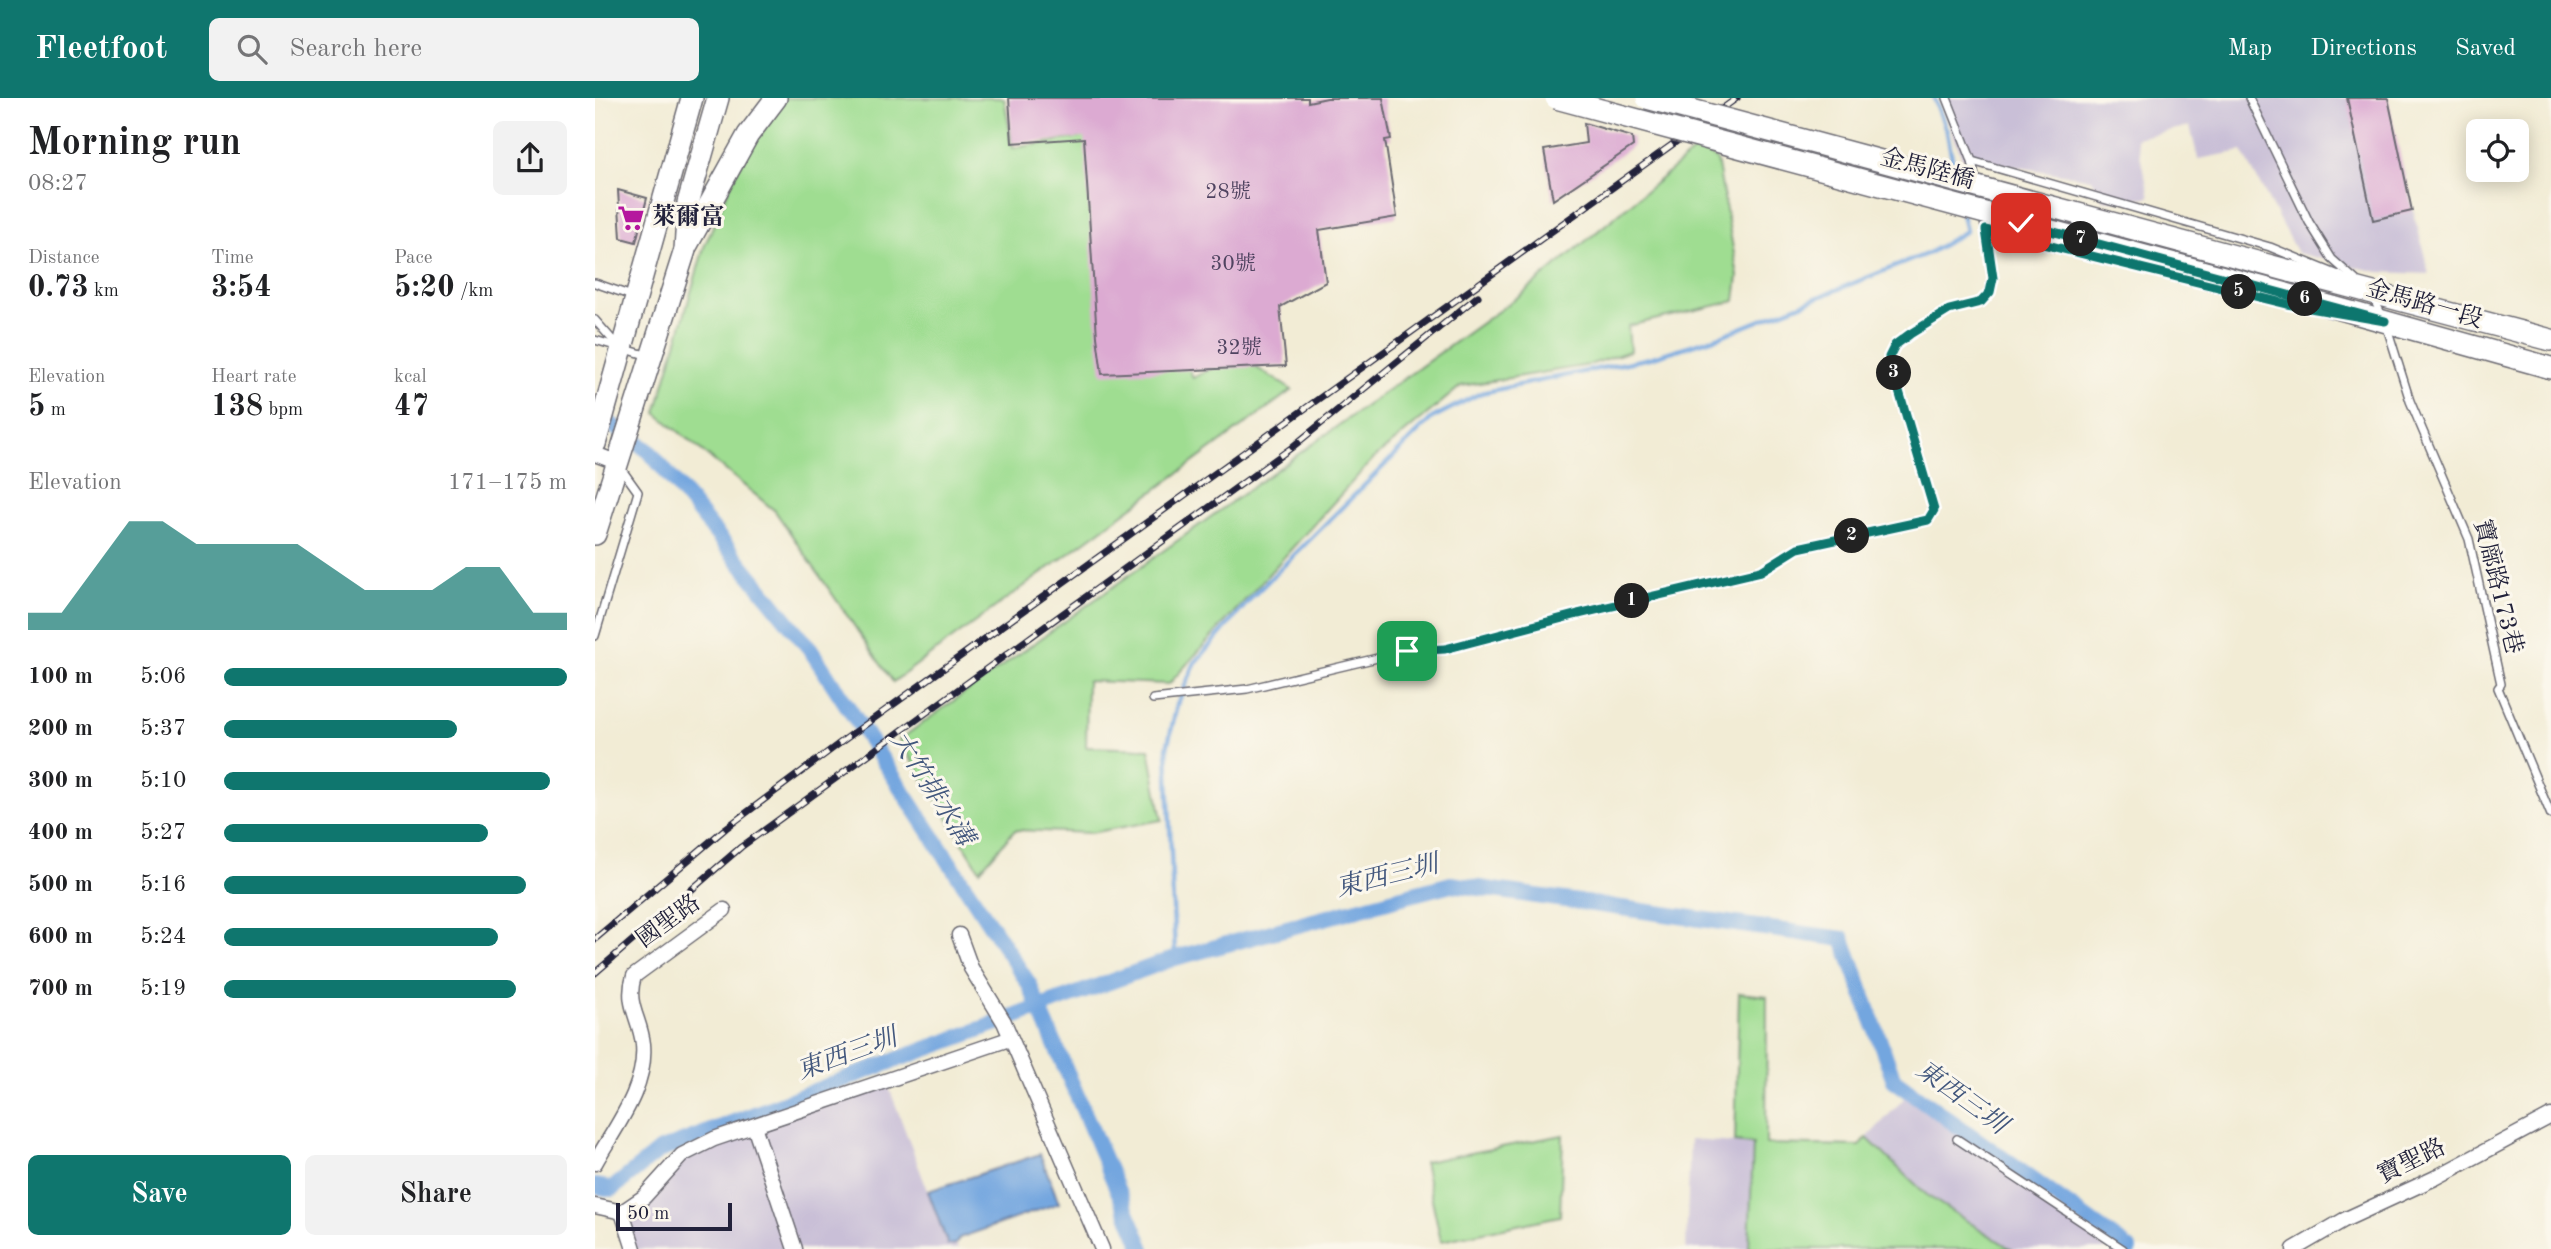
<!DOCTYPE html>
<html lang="en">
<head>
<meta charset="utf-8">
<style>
  :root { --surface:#fff; --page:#f2f2f2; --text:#202124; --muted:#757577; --accent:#0f766e }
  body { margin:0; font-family:"Old Standard TT","Noto Serif TC",serif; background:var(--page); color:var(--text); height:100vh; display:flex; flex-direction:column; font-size:26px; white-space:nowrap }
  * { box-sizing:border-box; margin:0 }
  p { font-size:23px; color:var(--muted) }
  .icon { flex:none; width:38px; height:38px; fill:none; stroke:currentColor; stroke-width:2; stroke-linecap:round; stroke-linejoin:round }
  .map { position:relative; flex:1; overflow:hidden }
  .details { display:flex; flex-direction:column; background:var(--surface); width:595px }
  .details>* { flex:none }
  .tools { position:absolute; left:1871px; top:21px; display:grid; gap:14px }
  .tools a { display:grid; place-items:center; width:63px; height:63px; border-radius:10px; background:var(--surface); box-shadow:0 4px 18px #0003; font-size:35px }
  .scale { position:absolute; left:21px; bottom:18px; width:116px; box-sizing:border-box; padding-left:7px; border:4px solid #22223b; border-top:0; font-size:19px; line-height:24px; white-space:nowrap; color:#22223b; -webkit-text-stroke:5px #fbf7ec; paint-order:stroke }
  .pin { position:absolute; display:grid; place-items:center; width:60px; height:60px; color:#fff; margin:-30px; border-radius:14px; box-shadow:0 4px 10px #0006 }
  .km { position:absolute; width:35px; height:35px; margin:-18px; border-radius:50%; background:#222; color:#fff; font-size:19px; line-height:35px; text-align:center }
  .round { display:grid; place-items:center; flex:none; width:74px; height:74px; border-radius:10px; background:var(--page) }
  .summary { display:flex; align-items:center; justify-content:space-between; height:119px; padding:0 28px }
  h1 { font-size:38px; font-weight:700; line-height:52px }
  .metrics { display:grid; grid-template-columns:repeat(3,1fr); gap:10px; height:119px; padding:7px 28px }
  .metrics div { display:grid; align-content:center }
  .metrics b { font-size:30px; font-weight:700 }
  .metrics small { font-size:19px; font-weight:400 }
  .metrics p { font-size:19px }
  .chart { height:196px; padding:14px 28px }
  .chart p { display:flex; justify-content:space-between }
  .chart svg { width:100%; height:126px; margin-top:7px; fill:var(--accent); opacity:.7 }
  .action { display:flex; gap:14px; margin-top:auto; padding:14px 28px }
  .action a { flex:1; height:80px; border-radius:10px; background:var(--accent); color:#fff; font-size:28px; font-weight:700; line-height:80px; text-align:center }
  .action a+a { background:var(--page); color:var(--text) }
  ul { padding:0 28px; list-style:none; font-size:23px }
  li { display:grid; grid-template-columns:112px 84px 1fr; align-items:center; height:52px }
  li i { height:18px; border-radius:9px; background:var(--accent) }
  header { display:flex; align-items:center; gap:42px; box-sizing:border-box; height:98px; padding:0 35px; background:var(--accent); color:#fff }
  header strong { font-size:33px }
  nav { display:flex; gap:38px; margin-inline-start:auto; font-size:24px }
  .search { width:490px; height:63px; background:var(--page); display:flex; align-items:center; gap:18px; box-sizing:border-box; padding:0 24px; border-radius:10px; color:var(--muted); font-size:26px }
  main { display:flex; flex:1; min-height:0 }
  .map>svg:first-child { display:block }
  .industrial { fill:#c9bfd7 }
  .green { fill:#9fdd91; stroke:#608066; stroke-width:2 }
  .water { fill:#73a6df; stroke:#4a648d; stroke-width:2 }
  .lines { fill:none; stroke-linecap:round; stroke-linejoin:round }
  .stream { stroke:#73a6df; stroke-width:4.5 }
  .canal { stroke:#73a6df; stroke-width:16 }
  .building { fill:#dcaad2 }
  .service-casing { stroke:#6b6971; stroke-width:10 }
  .minor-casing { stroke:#6b6971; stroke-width:17 }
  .primary-casing { stroke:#6b6971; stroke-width:24 }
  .service { stroke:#fff; stroke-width:7 }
  .minor { stroke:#fff; stroke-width:14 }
  .primary { stroke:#fff; stroke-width:21 }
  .rail-casing { stroke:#22223b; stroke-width:7 }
  .rail { stroke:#fbf7ec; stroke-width:4.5; stroke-dasharray:13; stroke-linecap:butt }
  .primary-bridge-casing { stroke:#6b6971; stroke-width:24; stroke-linecap:butt }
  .primary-bridge { stroke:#fff; stroke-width:21 }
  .route-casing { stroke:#fff; stroke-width:14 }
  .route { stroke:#0f766e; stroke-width:9 }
  .labels { text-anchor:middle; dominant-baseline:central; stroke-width:6; stroke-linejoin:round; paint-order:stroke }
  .number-label { font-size:21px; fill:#504461 }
  .street-label { font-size:24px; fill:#22223b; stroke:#fbf7ec }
  .poi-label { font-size:24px; font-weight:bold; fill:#22223b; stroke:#fbf7ec; text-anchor:start }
  .water-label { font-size:26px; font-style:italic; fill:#42577d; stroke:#fbf7ec }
</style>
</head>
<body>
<header>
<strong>Fleetfoot</strong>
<div class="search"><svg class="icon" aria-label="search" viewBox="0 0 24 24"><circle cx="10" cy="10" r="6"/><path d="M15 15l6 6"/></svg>Search here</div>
<nav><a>Map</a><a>Directions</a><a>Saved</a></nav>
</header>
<main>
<section class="details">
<div class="summary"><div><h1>Morning run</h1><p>08:27</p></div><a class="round"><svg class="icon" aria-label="share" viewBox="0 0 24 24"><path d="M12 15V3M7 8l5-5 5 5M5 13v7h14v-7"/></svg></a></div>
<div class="metrics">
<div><p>Distance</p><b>0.73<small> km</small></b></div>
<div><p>Time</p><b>3:54</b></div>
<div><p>Pace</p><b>5:20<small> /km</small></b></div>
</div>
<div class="metrics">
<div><p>Elevation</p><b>5<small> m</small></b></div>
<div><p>Heart rate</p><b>138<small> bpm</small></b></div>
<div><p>kcal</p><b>47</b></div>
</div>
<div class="chart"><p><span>Elevation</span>171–175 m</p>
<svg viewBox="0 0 160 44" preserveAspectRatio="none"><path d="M0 44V38L10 38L20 22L30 6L40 6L50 14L60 14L70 14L80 14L90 22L100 30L110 30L120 30L130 22L140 22L150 38L160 38V44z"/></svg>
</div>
<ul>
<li><b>100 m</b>5:06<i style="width:100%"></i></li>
<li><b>200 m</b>5:37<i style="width:68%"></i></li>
<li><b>300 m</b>5:10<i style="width:95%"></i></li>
<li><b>400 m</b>5:27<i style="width:77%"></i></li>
<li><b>500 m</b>5:16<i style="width:88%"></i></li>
<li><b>600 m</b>5:24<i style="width:80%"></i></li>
<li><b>700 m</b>5:19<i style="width:85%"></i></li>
</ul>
<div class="action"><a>Save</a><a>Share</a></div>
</section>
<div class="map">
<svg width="1956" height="1151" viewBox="0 0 1956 1151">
  <rect width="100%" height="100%" fill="#fbf7ec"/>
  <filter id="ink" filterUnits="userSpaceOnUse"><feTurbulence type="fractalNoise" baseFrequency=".0143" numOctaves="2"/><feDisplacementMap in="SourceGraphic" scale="14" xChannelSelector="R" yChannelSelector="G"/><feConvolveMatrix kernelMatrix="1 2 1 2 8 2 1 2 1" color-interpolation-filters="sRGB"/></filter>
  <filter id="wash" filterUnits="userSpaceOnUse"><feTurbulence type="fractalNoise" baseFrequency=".00686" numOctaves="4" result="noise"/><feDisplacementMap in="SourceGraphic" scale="28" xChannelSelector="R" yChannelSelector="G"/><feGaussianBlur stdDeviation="1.57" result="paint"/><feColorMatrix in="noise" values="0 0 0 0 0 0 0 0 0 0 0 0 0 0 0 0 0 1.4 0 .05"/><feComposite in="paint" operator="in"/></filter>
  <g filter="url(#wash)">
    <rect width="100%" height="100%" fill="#f2ecd5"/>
    <g class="industrial">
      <path d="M1345 0H1791L1834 176 1783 174 1702 155 1647 53 1603 61 1595 28 1541 40 1555 99 1508 103 1497 81 1367 60Z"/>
      <path d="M292 984 353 1147 361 1146 363 1151H39L32 1111 94 1051Z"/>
      <path d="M1315 994 1511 1151H1416L1333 1098 1272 1040Z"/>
      <path d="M1095 1042 1158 1046 1154 1151H1091Z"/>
    </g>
    <g class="green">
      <path d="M189 0H409L418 50 500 37 598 280C647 252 654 265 697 292L298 584 180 413 61 315 109 149 142 72Z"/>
      <path d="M1104 49 1122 62 1143 178 1140 203 1033 228 1035 253 994 267 866 288 777 362 574 586 492 583 491 649 554 651 567 722 495 735 420 732 385 772 304 642 927 196Z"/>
      <path d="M1144 895 1172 898 1171 1046 1264 1048 1272 1040 1333 1098 1416 1151H1154L1158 1046 1140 1044Z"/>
      <path d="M968 1037 965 1118 846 1143 829 1064Z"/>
    </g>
    <path class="water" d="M445 1056 464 1105 364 1140 361 1146 353 1147 333 1093Z"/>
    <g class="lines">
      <g class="stream">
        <path d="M1339 0 1352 34 1360 76"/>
        <path d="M580 860 572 650 582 607 600 565 658 498 837 320 886 295 1055 260 1126 238 1334 155 1371 133 1367 116"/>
      </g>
      <g class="canal">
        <path d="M0 315 54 353 215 551 434 886 548 1151"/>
        <path d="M0 1088 17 1091 64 1053 279 970 580 860 856 786 1248 841 1299 982 1534 1151"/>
      </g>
    </g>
    <g id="blocks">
      <g class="building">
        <path d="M414 0H713V4L732 0H788L796 41 790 42 802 119 724 132 731 184 685 209 691 268 507 276 502 239 489 40 417 45Z"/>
        <path d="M1752 0H1793L1817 113 1778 122Z"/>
        <path d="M989 25 1037 39 1038 48 958 102 949 52 991 45Z"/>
        <path d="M23 92 52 100 41 144 26 140Z"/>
      </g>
    </g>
  </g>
  <g filter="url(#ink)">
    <use href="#blocks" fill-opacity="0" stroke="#6b6971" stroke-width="2"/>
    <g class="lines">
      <g class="service-casing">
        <g id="service">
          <path d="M1352 0 1377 63 1381 85"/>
          <path d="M1654 0 1714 124 1737 161 1764 185"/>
          <path d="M1377 63 1675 149 1746 178"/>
          <path d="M1391 133 1659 198"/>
          <path d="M0 185 37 198"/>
          <path d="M1777 198 1790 223 1815 303 1874 441 1906 586 1903 590 1956 717"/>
          <path d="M0 222 22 247"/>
          <path d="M0 242 54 258"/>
          <path d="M0 538 43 394 25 369"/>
          <path d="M558 601 652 591 812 553 851 551 983 516 1166 473 1203 450 1333 422 1339 412 1294 259 1300 247 1316 236 1354 212 1386 204 1395 194 1398 180 1388 117"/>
          <path d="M1362 1041 1528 1151"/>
        </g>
      </g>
      <g class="minor-casing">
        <g id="minor">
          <path d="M0 356 21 364"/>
          <path d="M364 837 376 870 409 924 507 1151"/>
          <path d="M159 1028 200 1151"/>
          <path d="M0 1065C20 1029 52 990 48 946 45 919 30 907 39 878L129 812"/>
          <path d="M0 1108 27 1114 49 1099 87 1057 119 1041 414 941"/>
          <path d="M27 1114 39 1151"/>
          <path d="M1699 1151 1749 1122 1840 1080 1956 1018"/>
        </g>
      </g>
      <g class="primary-casing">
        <g id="primary">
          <path d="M92 147 153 37 181 0"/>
          <path d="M1695 173 1956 242"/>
          <path d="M1688 195 1956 270"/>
          <path d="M0 346 97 0"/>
          <path d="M0 436 90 152 93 105 123 0"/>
        </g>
      </g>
      <use href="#service" class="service"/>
      <use href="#minor" class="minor"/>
      <use href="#primary" class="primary"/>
      <g class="rail-casing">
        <g id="rail">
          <path d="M0 841 131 730 249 642 1142 0"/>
          <path d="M0 875 146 749 696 350 883 198"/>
        </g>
      </g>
      <use href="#rail" class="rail"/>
      <g class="primary-bridge-casing">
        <g id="primary-bridge">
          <path d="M961 0 1688 195"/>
          <path d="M1052 0 1695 173"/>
        </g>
      </g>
      <use href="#primary-bridge" class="primary-bridge"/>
    </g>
  </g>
  <g class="lines" filter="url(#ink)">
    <g class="route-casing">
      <path id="route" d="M812 553 850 551 983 516 1166 473 1203 450 1333 422 1339 412 1294 259 1300 247 1315 236 1354 212 1386 204 1395 194 1398 180 1391 132 1692 206 1790 223 1426 125"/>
    </g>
    <use href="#route" class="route"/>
  </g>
  <defs>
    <g id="supermarket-bare" transform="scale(2.1)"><path d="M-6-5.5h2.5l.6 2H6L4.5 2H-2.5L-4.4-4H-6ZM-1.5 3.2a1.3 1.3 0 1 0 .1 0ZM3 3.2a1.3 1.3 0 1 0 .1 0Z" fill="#b5179e" stroke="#fbf7ec" stroke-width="2.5" paint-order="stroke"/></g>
  </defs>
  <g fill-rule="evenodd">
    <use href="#supermarket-bare" x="36" y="120"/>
  </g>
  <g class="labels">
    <g class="number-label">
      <text x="633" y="94">28號</text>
      <text x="638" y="166">30號</text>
      <text x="644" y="250">32號</text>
    </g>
    <g class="street-label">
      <text transform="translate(1332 72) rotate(15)">金馬陸橋</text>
      <text transform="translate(1829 207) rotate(16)">金馬路一段</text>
      <text transform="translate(1902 489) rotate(76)">寶廍路173巷</text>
      <text transform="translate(74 824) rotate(-36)">國聖路</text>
      <text transform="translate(1817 1064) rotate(-26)">寶聖路</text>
    </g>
    <g class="poi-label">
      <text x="57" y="120">萊爾富</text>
    </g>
    <g class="water-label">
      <text transform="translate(336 691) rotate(57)">大竹排水溝</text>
      <text transform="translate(792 779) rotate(-14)">東西三圳</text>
      <text transform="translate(252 957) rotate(-20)">東西三圳</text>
      <text transform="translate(1366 1000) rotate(36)">東西三圳</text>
    </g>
  </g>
</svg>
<div class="tools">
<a><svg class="icon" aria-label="locate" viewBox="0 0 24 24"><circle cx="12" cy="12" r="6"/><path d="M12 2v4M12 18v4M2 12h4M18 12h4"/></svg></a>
</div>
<div class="scale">50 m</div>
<div class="pin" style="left:812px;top:553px;background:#1e9e55"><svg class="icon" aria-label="arrive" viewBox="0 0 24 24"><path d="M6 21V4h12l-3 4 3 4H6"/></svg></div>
<div class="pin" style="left:1426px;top:125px;background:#d93025"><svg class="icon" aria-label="check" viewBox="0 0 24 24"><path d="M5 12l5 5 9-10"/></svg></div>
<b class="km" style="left:1037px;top:503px">1</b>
<b class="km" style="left:1257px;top:438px">2</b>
<b class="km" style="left:1299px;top:275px">3</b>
<b class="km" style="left:1644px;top:194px">5</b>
<b class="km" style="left:1710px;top:201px">6</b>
<b class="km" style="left:1486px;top:141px">7</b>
</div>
</main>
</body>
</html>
